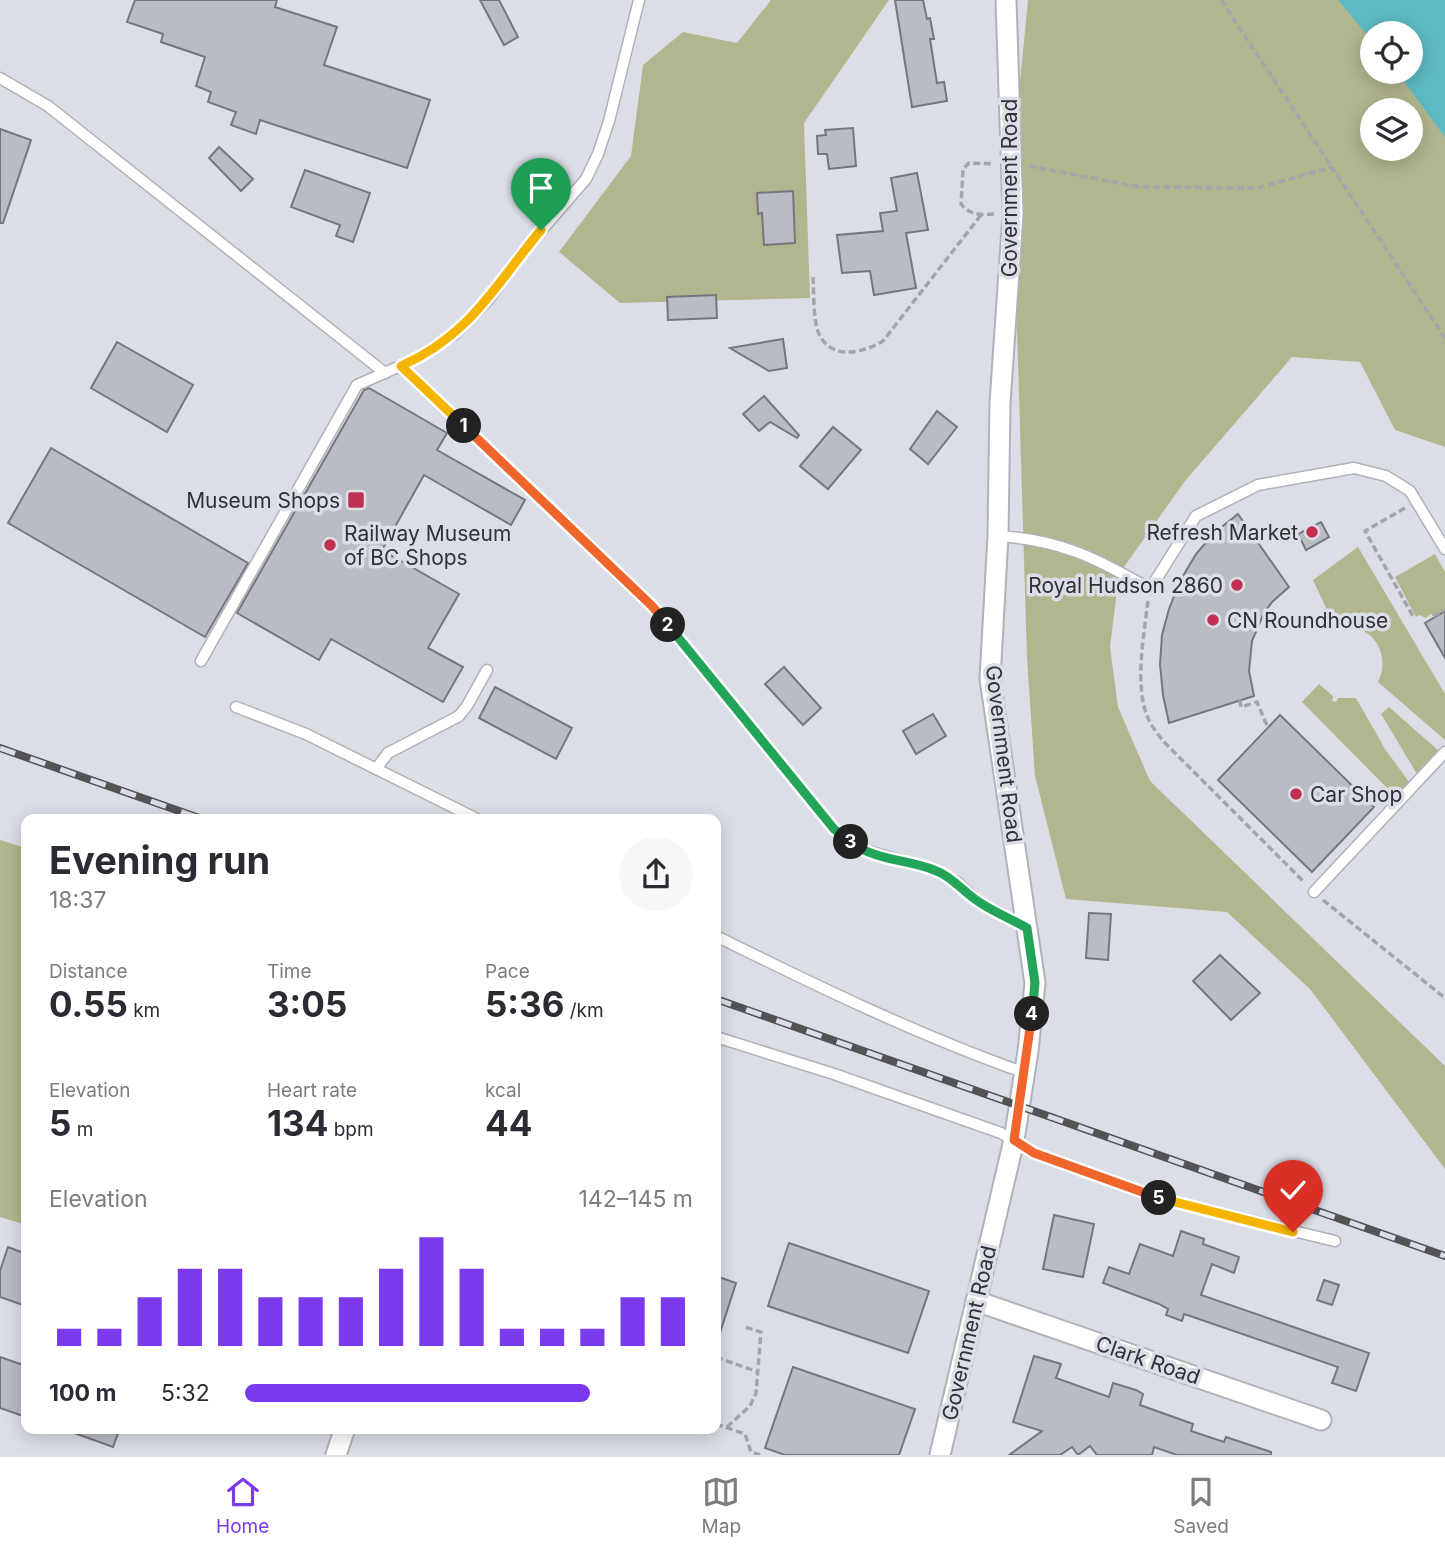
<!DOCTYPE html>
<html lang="en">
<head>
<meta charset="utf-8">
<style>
  :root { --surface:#fff; --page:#f7f7f7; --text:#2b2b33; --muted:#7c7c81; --line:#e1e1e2; --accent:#7c3aed }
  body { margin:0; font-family:Inter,sans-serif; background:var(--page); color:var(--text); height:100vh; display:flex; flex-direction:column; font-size:26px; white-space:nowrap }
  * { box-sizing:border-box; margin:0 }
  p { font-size:23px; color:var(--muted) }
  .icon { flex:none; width:38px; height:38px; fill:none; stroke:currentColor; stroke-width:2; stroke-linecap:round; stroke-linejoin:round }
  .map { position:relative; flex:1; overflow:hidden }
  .panel { position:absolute; left:21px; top:814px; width:700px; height:620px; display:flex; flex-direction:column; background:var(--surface); border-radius:14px; box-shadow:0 4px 18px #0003 }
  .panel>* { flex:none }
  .controls { position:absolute; left:1360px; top:21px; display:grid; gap:14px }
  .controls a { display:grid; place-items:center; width:63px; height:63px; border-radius:50%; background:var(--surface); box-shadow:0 4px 18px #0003; font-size:35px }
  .pin { position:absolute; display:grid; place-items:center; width:60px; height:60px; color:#fff; margin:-72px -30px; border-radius:50% 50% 50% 0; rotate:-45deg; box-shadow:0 0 7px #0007 }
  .pin .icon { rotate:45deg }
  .km { position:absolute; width:35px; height:35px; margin:-18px; border-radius:50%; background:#222; color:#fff; font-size:19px; line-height:35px; text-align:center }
  .round { display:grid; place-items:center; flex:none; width:74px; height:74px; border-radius:37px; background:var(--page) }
  .overview { display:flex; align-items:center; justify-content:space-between; height:119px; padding:0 28px }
  h1 { font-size:38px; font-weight:700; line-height:52px }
  .figures { display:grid; grid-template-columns:repeat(3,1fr); gap:10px; height:119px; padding:7px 28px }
  .figures div { display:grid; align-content:center }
  .figures b { font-size:35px; font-weight:700 }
  .figures small { font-size:19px; font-weight:400 }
  .figures p { font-size:19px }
  .chart { height:196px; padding:14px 28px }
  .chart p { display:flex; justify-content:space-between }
  .chart svg { width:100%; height:126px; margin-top:7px; stroke:var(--accent); stroke-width:6 }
  ul { padding:0 28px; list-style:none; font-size:23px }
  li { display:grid; grid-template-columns:112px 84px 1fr; align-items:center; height:52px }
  li i { height:18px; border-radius:9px; background:var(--accent) }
  .dock { display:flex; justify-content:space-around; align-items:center; height:98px; border-top:2px solid var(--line); background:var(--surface); font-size:19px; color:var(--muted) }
  .dock a { display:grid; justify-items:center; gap:4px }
  .dock .selected { color:var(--accent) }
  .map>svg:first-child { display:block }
  .green { fill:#b2b68e; fill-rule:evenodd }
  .water { fill:#5dbac3 }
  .building { fill:#babcc4; stroke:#75777f; stroke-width:2 }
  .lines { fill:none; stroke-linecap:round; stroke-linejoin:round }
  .service-casing { stroke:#b0b2ba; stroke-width:13 }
  .minor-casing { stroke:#b0b2ba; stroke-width:23 }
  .path { stroke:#a4a5ac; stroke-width:3.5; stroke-dasharray:7 3.5; stroke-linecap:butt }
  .service { stroke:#fff; stroke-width:10 }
  .minor { stroke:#fff; stroke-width:19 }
  .rail-casing { stroke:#525357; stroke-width:8 }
  .rail { stroke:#dcdee7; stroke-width:5; stroke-dasharray:16; stroke-linecap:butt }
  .split-1-casing { stroke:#fff; stroke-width:14 }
  .split-2-casing { stroke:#fff; stroke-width:14 }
  .split-3-casing { stroke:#fff; stroke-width:14 }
  .split-4-casing { stroke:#fff; stroke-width:14 }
  .split-5-casing { stroke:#fff; stroke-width:14 }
  .split-6-casing { stroke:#fff; stroke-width:14 }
  .split-1 { stroke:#f5b400; stroke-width:9 }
  .split-2 { stroke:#f0652b; stroke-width:9 }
  .split-3 { stroke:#22a559; stroke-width:9 }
  .split-4 { stroke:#22a559; stroke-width:9 }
  .split-5 { stroke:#f0652b; stroke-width:9 }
  .split-6 { stroke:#f5b400; stroke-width:9 }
  .poi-dot { fill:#c03050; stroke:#dcdee7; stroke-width:2.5 }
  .labels { text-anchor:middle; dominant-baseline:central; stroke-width:7; stroke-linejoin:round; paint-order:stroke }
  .street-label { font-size:21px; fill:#303134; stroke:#dcdee7 }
  .poi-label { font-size:21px; fill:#303134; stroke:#dcdee7; text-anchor:end }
</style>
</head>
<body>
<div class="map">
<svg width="1445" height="1455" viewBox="0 0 1445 1455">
  <rect width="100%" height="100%" fill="#dcdee7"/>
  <g class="green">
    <path d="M771 0H889L804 123 810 298 620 303 559 252 631 156 643 65 683 32 737 43Z"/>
    <path d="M1028 0H1445V447L1395 430 1360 362 1292 357 1185 481 1119 574 1110 647 1118 707 1150 781 1445 1066V1169L1310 989 1227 912 1066 899 1035 776 1027 658 1012 164ZM1372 33H1410V72H1372ZM1372 110H1410V149H1372Z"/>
    <path d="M1358 547 1445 694V740L1378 682C1393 653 1369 619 1336 629L1313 580Z"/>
    <path d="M1435 554 1445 572V610L1433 616 1431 614 1426 618 1419 615 1416 617 1395 577Z"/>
    <path d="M1319 684 1333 696 1332 701 1336 702 1338 698H1356L1385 749 1409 782 1395 796 1302 702Z"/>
    <path d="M1389 707 1439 751 1417 774 1381 714Z"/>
    <path d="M0 840 26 848V1225L0 1217Z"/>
  </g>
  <path class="water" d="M1338 0H1445V137L1397 72H1410V33H1372V41Z"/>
  <g class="building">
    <path d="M135 0H277L275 7 337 27 324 65 430 100 407 168 260 120 256 134 231 125 236 112 208 102 211 92 196 86 205 57 161 42 163 34 127 22Z"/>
    <path d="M480 0H499L518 37 504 45Z"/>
    <path d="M895 0H923L927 19 930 18 934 39H930L937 83 944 82 947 101 912 107Z"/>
    <path d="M853 128 856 166 829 169 827 154H818L817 136 826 135 825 130Z"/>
    <path d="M0 129 31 140 3 223H0Z"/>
    <path d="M219 147 253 179 241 191 209 158Z"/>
    <path d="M305 170 370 193 353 242 336 236 340 225 291 207Z"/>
    <path d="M917 173 928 230 906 233 916 288 874 295 870 271 842 273 837 235 883 231 880 213 897 211 891 178Z"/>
    <path d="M793 191 795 243 764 245 762 213 758 214 757 193Z"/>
    <path d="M716 295 717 318 668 320 667 297Z"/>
    <path d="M783 339 787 368 769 371 730 348Z"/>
    <path d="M117 342 193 385 167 432 91 388Z"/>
    <path d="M369 388 447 433 437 450 525 500 511 525 424 475 382 550 459 594 428 648 463 667 443 702 331 639 319 660 237 613 364 390Z"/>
    <path d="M764 396 799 435 797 438 770 422 759 431 743 414Z"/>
    <path d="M937 411 957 427 928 464 910 449Z"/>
    <path d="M833 427 861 450 828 489 800 466Z"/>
    <path d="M51 448 248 563 205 637 8 523Z"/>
    <path d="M1238 514 1289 587 1272 602 1264 613 1252 641 1249 671 1254 696 1169 723 1163 695 1160 664 1162 635 1169 609 1180 581 1196 554 1214 533Z"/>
    <path d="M1321 522 1329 537 1306 550 1298 534Z"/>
    <path d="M1445 611V658L1425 623Z"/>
    <path d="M784 667 821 708 803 725 765 684Z"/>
    <path d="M495 687 572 728 556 759 479 718Z"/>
    <path d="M933 714 946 736 916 754 903 731Z"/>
    <path d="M1280 715 1374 807 1312 872 1218 780Z"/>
    <path d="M1089 913 1111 914 1108 960 1086 958Z"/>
    <path d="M1220 955 1260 993 1231 1020 1193 981Z"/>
    <path d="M1054 1215 1094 1224 1083 1277 1043 1269Z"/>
    <path d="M1181 1231 1204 1239 1203 1244 1239 1257 1234 1273 1212 1264 1201 1295 1369 1353 1356 1391 1332 1383 1338 1367 1193 1317 1184 1314 1182 1321 1166 1315 1168 1309 1159 1304 1103 1283 1109 1267 1129 1274 1140 1244 1173 1256Z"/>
    <path d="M789 1243 929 1291 908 1353 768 1306Z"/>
    <path d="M8 1247 26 1254V1306L0 1297V1271Z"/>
    <path d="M716 1276 736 1283 719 1336H716Z"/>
    <path d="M1324 1280 1339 1285 1332 1305 1317 1300Z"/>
    <path d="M1034 1356 1061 1364 1056 1378 1109 1397 1113 1383 1136 1390 1143 1394 1140 1405 1193 1424 1191 1431 1224 1442 1226 1437 1271 1452V1455H1177L1154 1447 1152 1455H1097L1090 1446 1078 1455 1072 1447 1060 1455H1009L1042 1431 1013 1422Z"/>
    <path d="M0 1357 26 1366V1417L0 1408Z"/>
    <path d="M793 1367 915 1409 899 1455H785L765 1448Z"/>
    <path d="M66 1428H120L113 1447 66 1430Z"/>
  </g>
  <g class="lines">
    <g class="service-casing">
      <g id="service">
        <path d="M0 78 48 106 385 373"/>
        <path d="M401 366 652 606 834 829 861 849 935 870 957 882 977 901 1027 928"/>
        <path d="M998 536C1061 540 1096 558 1150 589L1196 516 1258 485 1354 468 1386 476 1410 491 1445 549"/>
        <path d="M201 661 357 385 414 360 455 334 489 299 520 255 586 179 598 154 609 121 639 0"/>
        <path d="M236 707 306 734 477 819"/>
        <path d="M376 769 388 753 459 716 467 706 487 670"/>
        <path d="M1314 892 1445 752"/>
        <path d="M716 936C817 986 918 1035 1025 1073"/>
        <path d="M716 1037 834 1074 1001 1133 1034 1153 1165 1200 1335 1241"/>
      </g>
    </g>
    <g class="minor-casing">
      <g id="minor">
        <path d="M976 1301 1321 1420"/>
        <path d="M336 1455 345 1428"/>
        <path d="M940 1455 1014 1140 1028 1051 1035 983 990 679 998 536 1000 403 1013 214 1006 0"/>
      </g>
    </g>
    <g class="path">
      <path d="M1221 0 1445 338"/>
      <path d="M1029 166 1140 187 1258 188 1332 167"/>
      <path d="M994 214C981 215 969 215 961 204L963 169 969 163 994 164"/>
      <path d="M813 277C814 292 813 322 819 334 832 361 863 353 883 341L981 215"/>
      <path d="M1405 508 1365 531 1414 618"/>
      <path d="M1148 601C1144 634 1134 687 1148 718 1151 726 1158 734 1163 741L1305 883"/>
      <path d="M1433 616 1445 610"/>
      <path d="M1240 700 1241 707 1257 702 1268 728"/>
      <path d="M1323 900 1445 998"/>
      <path d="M716 1357 758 1372"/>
      <path d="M716 1424 745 1434 751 1452 760 1455"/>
      <path d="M727 1427 750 1406 756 1393 761 1332 745 1327"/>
    </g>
    <use href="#service" class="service"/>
    <use href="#minor" class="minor"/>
    <g class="rail-casing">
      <g id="rail">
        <path d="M0 748 202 819"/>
        <path d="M716 999 1445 1256"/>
      </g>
    </g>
    <use href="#rail" class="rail"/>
  </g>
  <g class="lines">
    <g class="split-1-casing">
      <path id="split-1" d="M464 426 401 366C471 335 495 285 541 230"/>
    </g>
    <g class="split-2-casing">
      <path id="split-2" d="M464 426 652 606 668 625"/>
    </g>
    <g class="split-3-casing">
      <path id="split-3" d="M668 625 834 829 851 842"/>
    </g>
    <g class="split-4-casing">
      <path id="split-4" d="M851 842C875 861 907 859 934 870 952 876 963 892 979 902 994 912 1011 919 1027 928L1035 983 1032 1014"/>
    </g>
    <g class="split-5-casing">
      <path id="split-5" d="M1032 1014 1014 1140 1034 1153 1159 1198"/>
    </g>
    <g class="split-6-casing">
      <path id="split-6" d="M1159 1198 1293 1232"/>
    </g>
    <use href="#split-1" class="split-1"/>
    <use href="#split-2" class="split-2"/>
    <use href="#split-3" class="split-3"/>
    <use href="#split-4" class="split-4"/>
    <use href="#split-5" class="split-5"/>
    <use href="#split-6" class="split-6"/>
  </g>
  <g class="poi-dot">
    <rect x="347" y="491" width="18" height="18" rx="3.5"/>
    <circle cx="1312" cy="532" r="7"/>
    <circle cx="330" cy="545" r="7"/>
    <circle cx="1237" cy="585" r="7"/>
    <circle cx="1213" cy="620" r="7"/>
    <circle cx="1296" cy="794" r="7"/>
  </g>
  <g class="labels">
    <g class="street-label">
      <text transform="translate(1009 188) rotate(-90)">Government Road</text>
      <text transform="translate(1004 754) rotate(83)">Government Road</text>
      <text transform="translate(969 1333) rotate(-77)">Government Road</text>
      <text transform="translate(1148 1360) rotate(19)">Clark Road</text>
    </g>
    <g class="poi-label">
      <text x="340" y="500">Museum Shops</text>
      <text x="1298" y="532">Refresh Market</text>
      <text x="344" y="533" text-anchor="start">Railway Museum<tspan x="344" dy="24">of BC Shops</tspan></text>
      <text x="1223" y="585">Royal Hudson 2860</text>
      <text x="1227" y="620" text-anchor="start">CN Roundhouse</text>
      <text x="1310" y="794" text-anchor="start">Car Shop</text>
    </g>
  </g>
</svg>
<div class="controls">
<a><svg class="icon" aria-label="locate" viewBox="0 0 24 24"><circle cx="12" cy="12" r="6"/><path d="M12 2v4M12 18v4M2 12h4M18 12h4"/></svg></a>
<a><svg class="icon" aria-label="layers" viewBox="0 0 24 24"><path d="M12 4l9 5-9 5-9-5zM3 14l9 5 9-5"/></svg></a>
</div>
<div class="pin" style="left:541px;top:230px;background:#1e9e55"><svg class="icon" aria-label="arrive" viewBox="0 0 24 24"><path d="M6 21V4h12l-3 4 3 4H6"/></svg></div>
<div class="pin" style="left:1293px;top:1232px;background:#d93025"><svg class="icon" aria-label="check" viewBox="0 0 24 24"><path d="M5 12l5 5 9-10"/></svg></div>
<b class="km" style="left:464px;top:426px">1</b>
<b class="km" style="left:668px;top:625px">2</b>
<b class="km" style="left:851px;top:842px">3</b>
<b class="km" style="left:1032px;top:1014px">4</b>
<b class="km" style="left:1159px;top:1198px">5</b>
<section class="panel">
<div class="overview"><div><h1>Evening run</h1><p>18:37</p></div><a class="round"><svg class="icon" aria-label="share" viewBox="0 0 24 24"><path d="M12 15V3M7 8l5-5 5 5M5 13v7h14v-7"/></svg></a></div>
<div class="figures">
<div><p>Distance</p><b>0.55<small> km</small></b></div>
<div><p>Time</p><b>3:05</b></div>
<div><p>Pace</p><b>5:36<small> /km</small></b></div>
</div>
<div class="figures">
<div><p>Elevation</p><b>5<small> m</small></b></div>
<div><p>Heart rate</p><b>134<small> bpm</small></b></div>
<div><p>kcal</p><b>44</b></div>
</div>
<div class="chart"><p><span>Elevation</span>142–145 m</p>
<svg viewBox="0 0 160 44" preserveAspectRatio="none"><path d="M5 44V38M15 44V38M25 44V27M35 44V17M45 44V17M55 44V27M65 44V27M75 44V27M85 44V17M95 44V6M105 44V17M115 44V38M125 44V38M135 44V38M145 44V27M155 44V27"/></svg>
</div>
<ul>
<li><b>100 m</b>5:32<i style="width:77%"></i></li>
</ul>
</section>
</div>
<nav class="dock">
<a class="selected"><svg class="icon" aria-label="home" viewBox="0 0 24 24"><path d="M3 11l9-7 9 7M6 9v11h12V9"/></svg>Home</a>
<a><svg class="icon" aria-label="map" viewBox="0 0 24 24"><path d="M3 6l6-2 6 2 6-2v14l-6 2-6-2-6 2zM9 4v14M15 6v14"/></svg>Map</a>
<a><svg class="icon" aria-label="saved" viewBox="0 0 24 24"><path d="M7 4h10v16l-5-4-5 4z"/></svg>Saved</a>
</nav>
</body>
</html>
